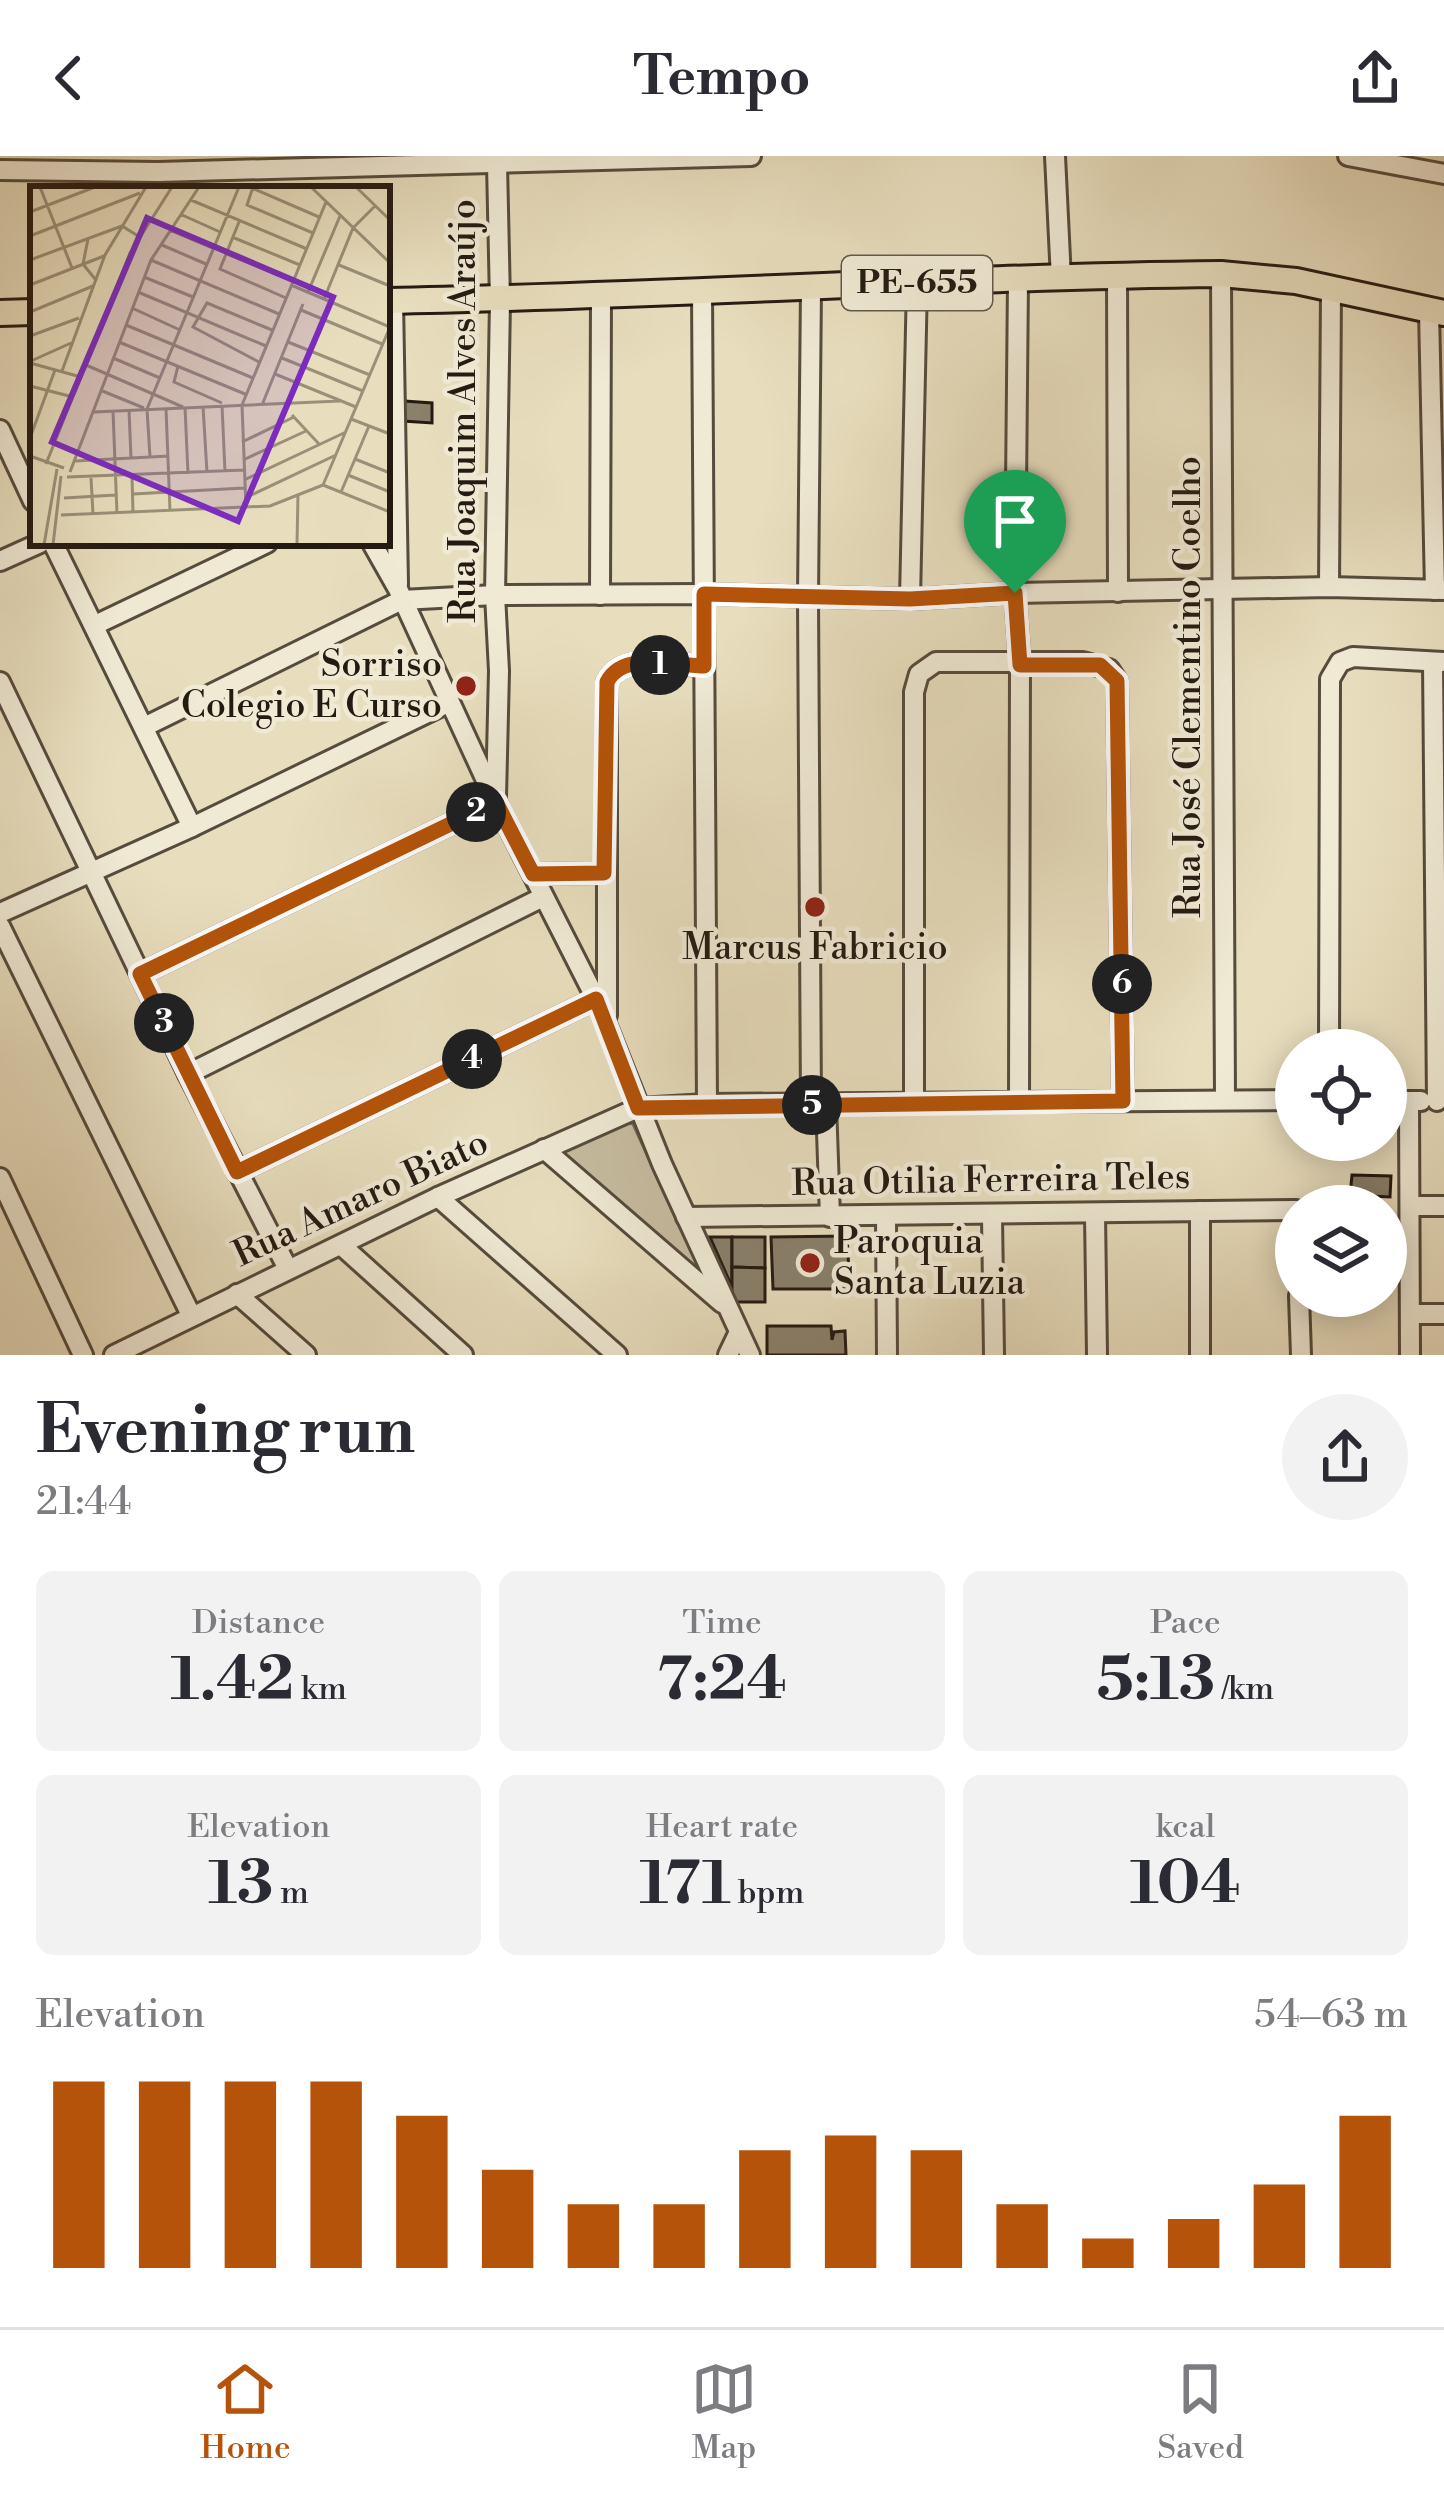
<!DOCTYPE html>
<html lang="en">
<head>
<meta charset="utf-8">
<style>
  :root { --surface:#fff; --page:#f2f2f3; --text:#2b2b33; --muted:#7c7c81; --line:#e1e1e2; --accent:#b45309 }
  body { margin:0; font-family:"Libre Bodoni",serif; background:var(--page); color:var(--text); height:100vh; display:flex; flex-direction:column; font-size:45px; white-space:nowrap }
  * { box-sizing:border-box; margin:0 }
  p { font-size:39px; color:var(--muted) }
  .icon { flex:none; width:66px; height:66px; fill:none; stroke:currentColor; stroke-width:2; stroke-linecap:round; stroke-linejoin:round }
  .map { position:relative; height:1199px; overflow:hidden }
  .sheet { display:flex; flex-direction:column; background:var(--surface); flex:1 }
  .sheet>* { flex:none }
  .fabs { position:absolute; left:1275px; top:873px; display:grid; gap:24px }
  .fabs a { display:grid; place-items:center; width:132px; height:132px; border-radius:50%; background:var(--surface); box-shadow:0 6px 30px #0003; font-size:60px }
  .pin { position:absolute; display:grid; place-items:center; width:102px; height:102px; color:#fff; margin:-123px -51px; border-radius:50% 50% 50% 0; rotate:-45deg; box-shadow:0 0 12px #0007 }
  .pin .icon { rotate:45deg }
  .km { position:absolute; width:60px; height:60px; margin:-30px; border-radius:50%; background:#222; color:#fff; font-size:33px; line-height:60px; text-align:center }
  .round { display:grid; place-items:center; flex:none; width:126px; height:126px; border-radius:63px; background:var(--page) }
  .head { display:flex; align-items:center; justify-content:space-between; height:204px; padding:0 36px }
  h1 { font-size:66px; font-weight:700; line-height:90px }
  .stats { display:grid; grid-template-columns:repeat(3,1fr); gap:18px; height:204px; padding:12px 36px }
  .stats div { display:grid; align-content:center; border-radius:18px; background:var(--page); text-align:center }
  .stats b { font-size:60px; font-weight:700 }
  .stats small { font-size:33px; font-weight:400 }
  .stats p { font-size:33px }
  .chart { height:336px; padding:24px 36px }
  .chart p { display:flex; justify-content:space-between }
  .chart svg { width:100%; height:216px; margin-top:12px; stroke:var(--accent); stroke-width:6 }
  header { display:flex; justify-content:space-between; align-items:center; height:156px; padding:0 36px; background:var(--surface); font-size:54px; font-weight:700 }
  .tabs { display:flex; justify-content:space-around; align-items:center; height:168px; border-top:3px solid var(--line); background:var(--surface); font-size:33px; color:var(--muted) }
  .tabs a { display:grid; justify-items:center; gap:6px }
  .tabs .selected { color:var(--accent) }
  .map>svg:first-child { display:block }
  .green { fill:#c7bda1; stroke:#766c5a; stroke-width:3 }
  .building { fill:#8a806b; stroke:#251a12; stroke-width:3 }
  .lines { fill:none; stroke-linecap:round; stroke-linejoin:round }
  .minor-casing { stroke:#564b3d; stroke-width:24 }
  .major-casing { stroke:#251a12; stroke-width:30 }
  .minor { stroke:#f0ead5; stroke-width:18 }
  .major { stroke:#e8debe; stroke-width:24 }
  .route-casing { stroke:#fff; stroke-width:24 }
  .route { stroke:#b45309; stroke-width:15 }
  .poi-dot { fill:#8f2418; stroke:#f0ead5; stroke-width:4.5 }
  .labels { text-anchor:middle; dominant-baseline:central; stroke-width:9; stroke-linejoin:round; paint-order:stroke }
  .shield { fill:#f0ead5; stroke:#62584c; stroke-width:3 }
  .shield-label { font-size:33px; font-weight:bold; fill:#251a12 }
  .street-label { font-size:36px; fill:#251a12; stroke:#f0ead5 }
  .poi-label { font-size:36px; fill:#251a12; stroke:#f0ead5; text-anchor:end }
  .inset-road { fill:none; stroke:#9a9079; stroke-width:3 }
  .view { fill:#7b2cbf; fill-opacity:0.15; stroke:#7b2cbf; stroke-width:6 }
  .inset-edge { fill:none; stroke:#251a12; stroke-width:6 }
</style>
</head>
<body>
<header><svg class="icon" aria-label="back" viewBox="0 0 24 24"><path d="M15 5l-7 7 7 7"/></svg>Tempo<svg class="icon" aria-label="share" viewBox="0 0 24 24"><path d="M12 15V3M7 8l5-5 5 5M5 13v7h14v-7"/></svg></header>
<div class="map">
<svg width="1444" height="1199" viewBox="0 0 1444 1199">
  <rect width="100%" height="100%" fill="#e8debe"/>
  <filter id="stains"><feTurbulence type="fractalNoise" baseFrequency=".00167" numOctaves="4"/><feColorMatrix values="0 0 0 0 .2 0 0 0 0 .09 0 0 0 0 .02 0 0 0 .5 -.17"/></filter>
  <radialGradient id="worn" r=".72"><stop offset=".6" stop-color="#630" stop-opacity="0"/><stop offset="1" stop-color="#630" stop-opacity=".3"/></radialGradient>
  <path class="green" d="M626 966 633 968 705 1124 564 1001V995Z"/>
  <g class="building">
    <path d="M404 245 432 247V267L403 265Z"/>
    <path d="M1352 1019 1391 1020 1390 1041 1350 1039Z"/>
    <path d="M847 1080 850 1133H773L771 1081Z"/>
    <path d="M710 1081H732V1131Z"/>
    <path d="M732 1081H765V1112L732 1111Z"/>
    <path d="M732 1111 765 1112V1146H732Z"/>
    <path d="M767 1170H831L832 1184 834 1176 845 1175 846 1199H767Z"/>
  </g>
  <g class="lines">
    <g class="minor-casing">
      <g id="minor">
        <path d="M1055 0 1061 123"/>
        <path d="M1348 0 1444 18"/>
        <path d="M0 14 158 16 751 0"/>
        <path d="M1221 118 1225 943"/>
        <path d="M1117 120 1118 436"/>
        <path d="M1018 124 1015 437 1020 509 1019 946"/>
        <path d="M702 134 707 948"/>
        <path d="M393 145 398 428"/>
        <path d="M1429 155 1435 434"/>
        <path d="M0 274 33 345"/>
        <path d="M53 387 192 671"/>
        <path d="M372 387 398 433 496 646 596 843 662 1008 750 1199"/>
        <path d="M0 405 40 387"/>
        <path d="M1329 431 1331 133"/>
        <path d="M600 439 601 139"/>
        <path d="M910 443 917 127"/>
        <path d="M95 469 267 387"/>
        <path d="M1433 506 1437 945"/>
        <path d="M0 526 188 918 288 1113"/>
        <path d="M144 571 402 444 495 439 704 438 910 443 1015 437 1329 431 1444 434"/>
        <path d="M496 641 499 515 495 439 500 145 497 8"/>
        <path d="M533 718 604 717"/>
        <path d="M0 757 192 671 448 547"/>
        <path d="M0 770 191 1159"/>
        <path d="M140 818 496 646"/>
        <path d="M607 859V526C623 495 674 509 704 510"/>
        <path d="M1329 894 1330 523 1340 506 1353 501 1444 506"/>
        <path d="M188 918 543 741"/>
        <path d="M1386 945H1421"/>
        <path d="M1409 945 1410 1199"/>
        <path d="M826 948 830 1061"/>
        <path d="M914 948V536L919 518 936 506H1083L1109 513 1117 525 1123 945"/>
        <path d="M811 949 808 442 811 131"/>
        <path d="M544 993 722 1147"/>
        <path d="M237 1016 596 843"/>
        <path d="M0 1022 83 1199"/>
        <path d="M438 1041 617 1199"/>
        <path d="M1411 1050H1444"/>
        <path d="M1095 1058 1097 1199"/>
        <path d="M992 1060 994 1199"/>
        <path d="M686 1061 1296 1054"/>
        <path d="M886 1061 887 1199"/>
        <path d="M341 1089 463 1199"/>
        <path d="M237 1138 306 1199"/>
        <path d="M1299 1140 1301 1199"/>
        <path d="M1410 1158H1444"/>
        <path d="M114 1199 438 1041 638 952 707 948 1296 944"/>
        <path d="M728 1199 739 1176"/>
        <path d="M1200 1199V1055"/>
      </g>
    </g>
    <g class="major-casing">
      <g id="major">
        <path d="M387 145C665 140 943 121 1221 118L1296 125 1444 157"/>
        <path d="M0 157 33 156"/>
      </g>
    </g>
    <use href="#minor" class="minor"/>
    <use href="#major" class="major"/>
  </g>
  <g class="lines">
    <g class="route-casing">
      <path id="route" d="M1015 437 1020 509H1100L1117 525 1123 945 638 952 596 843 237 1016 140 818 496 646 533 718 604 717 607 526C623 495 673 509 704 510V438L910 443Z"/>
    </g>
    <use href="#route" class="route"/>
  </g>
  <g class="poi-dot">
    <circle cx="466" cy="530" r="12"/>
    <circle cx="815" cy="751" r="12"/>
    <circle cx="810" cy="1107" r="12"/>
  </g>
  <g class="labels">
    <rect class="shield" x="842" y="100" width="150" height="54" rx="9"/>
    <g class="shield-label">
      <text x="917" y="127">PE-655</text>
    </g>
    <g class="street-label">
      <text transform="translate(464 255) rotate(-90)">Rua Joaquim Alves Araújo</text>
      <text transform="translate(1189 531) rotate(-90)">Rua José Clementino Coelho</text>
      <text transform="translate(991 1025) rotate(-1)">Rua Otilia Ferreira Teles</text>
      <text transform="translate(361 1043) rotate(-25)">Rua Amaro Biato</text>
    </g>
    <g class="poi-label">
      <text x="442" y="509">Sorriso<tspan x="442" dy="41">Colegio E Curso</tspan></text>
      <text x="815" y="792" text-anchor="middle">Marcus Fabricio</text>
      <text x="834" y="1086" text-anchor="start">Paroquia<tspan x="834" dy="41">Santa Luzia</tspan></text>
    </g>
  </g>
  <g transform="translate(30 30)">
    <rect width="360" height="360" fill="#e8debe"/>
    <path class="inset-road" d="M10 1 42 82M223 1 217 19 283 47M281 1 360 77M326 1 360 34M222 2 289 31M161 14 277 63M0 26 65 1M150 28 190 46M209 36 190 83 256 112M140 44 183 62M0 50 110 7M202 51 270 79M58 53 53 78 65 93M132 59 176 78M195 67 263 95M0 74 92 40 108 50M121 74 249 128M309 79 360 100M114 91 163 111M0 99 74 70M261 99 360 141 293 299M108 106 236 160M278 106 310 30M294 113 323 42 345 20M102 122 150 144M271 124 352 158M0 126 63 100M96 139 223 192M0 150 49 132M89 156 215 208M258 156 340 189M83 172 130 192M252 172 333 205M1 175 41 157M229 176 163 141 177 117 242 144M0 177 51 191M56 179 153 221M148 180 144 196 192 217M32 185 75 69 116 1M245 188 326 221M0 200 43 211M70 204 114 222M192 219 195 286M232 219 273 118M173 220 177 287M155 221 158 288M136 222 140 325M99 224 101 272M83 225 87 328M64 226 310 215M262 229 289 258M321 233 360 248M0 252 25 184M212 256 264 231M0 270 34 282M120 271 117 223 209 1M325 273 360 287M213 274 276 245M45 275 139 270M16 278 100 67 142 1M40 286 121 74 169 1M318 289 360 306M102 290 103 327M37 291 214 284M61 292 63 328M214 294 316 246M293 299 360 326M311 306 339 240M103 308 214 302M34 312 86 309M215 312 306 269M216 322 212 219 296 16M31 329 240 320 293 299M14 359 27 283M23 359 31 290M267 359 268 308"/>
    <path class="view" d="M117 32 303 111 208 335 22 256Z"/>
    <rect width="360" height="360" class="inset-edge"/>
  </g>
  <rect width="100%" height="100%" filter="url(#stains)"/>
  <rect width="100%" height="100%" fill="url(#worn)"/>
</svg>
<div class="fabs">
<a><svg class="icon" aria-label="locate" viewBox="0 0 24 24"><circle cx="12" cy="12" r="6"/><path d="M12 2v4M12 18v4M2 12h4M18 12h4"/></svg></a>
<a><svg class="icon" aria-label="layers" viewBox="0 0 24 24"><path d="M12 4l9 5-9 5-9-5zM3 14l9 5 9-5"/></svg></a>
</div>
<div class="pin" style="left:1015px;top:437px;background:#1e9e55"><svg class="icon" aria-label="arrive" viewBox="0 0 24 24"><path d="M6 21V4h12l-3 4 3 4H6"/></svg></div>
<b class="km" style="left:660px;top:509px">1</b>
<b class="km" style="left:476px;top:656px">2</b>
<b class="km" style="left:164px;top:867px">3</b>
<b class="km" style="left:472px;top:903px">4</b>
<b class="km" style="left:812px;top:949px">5</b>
<b class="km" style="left:1122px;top:828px">6</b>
</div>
<section class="sheet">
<div class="head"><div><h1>Evening run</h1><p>21:44</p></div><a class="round"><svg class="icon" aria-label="share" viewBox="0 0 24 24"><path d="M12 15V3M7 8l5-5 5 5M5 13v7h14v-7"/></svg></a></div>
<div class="stats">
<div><p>Distance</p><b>1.42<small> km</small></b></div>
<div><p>Time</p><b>7:24</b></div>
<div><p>Pace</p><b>5:13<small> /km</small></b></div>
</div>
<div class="stats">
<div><p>Elevation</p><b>13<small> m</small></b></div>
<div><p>Heart rate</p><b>171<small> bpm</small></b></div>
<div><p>kcal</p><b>104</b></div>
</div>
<div class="chart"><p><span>Elevation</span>54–63 m</p>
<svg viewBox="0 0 160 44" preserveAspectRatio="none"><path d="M5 44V6M15 44V6M25 44V6M35 44V6M45 44V13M55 44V24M65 44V31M75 44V31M85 44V20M95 44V17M105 44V20M115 44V31M125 44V38M135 44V34M145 44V27M155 44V13"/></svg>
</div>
</section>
<nav class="tabs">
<a class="selected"><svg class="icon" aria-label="home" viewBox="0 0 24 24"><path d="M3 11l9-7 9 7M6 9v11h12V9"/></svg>Home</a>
<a><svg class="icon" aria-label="map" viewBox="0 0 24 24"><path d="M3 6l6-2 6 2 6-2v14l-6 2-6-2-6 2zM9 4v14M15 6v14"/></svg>Map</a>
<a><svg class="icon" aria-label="saved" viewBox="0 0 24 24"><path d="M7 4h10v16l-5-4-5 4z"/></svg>Saved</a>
</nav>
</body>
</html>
